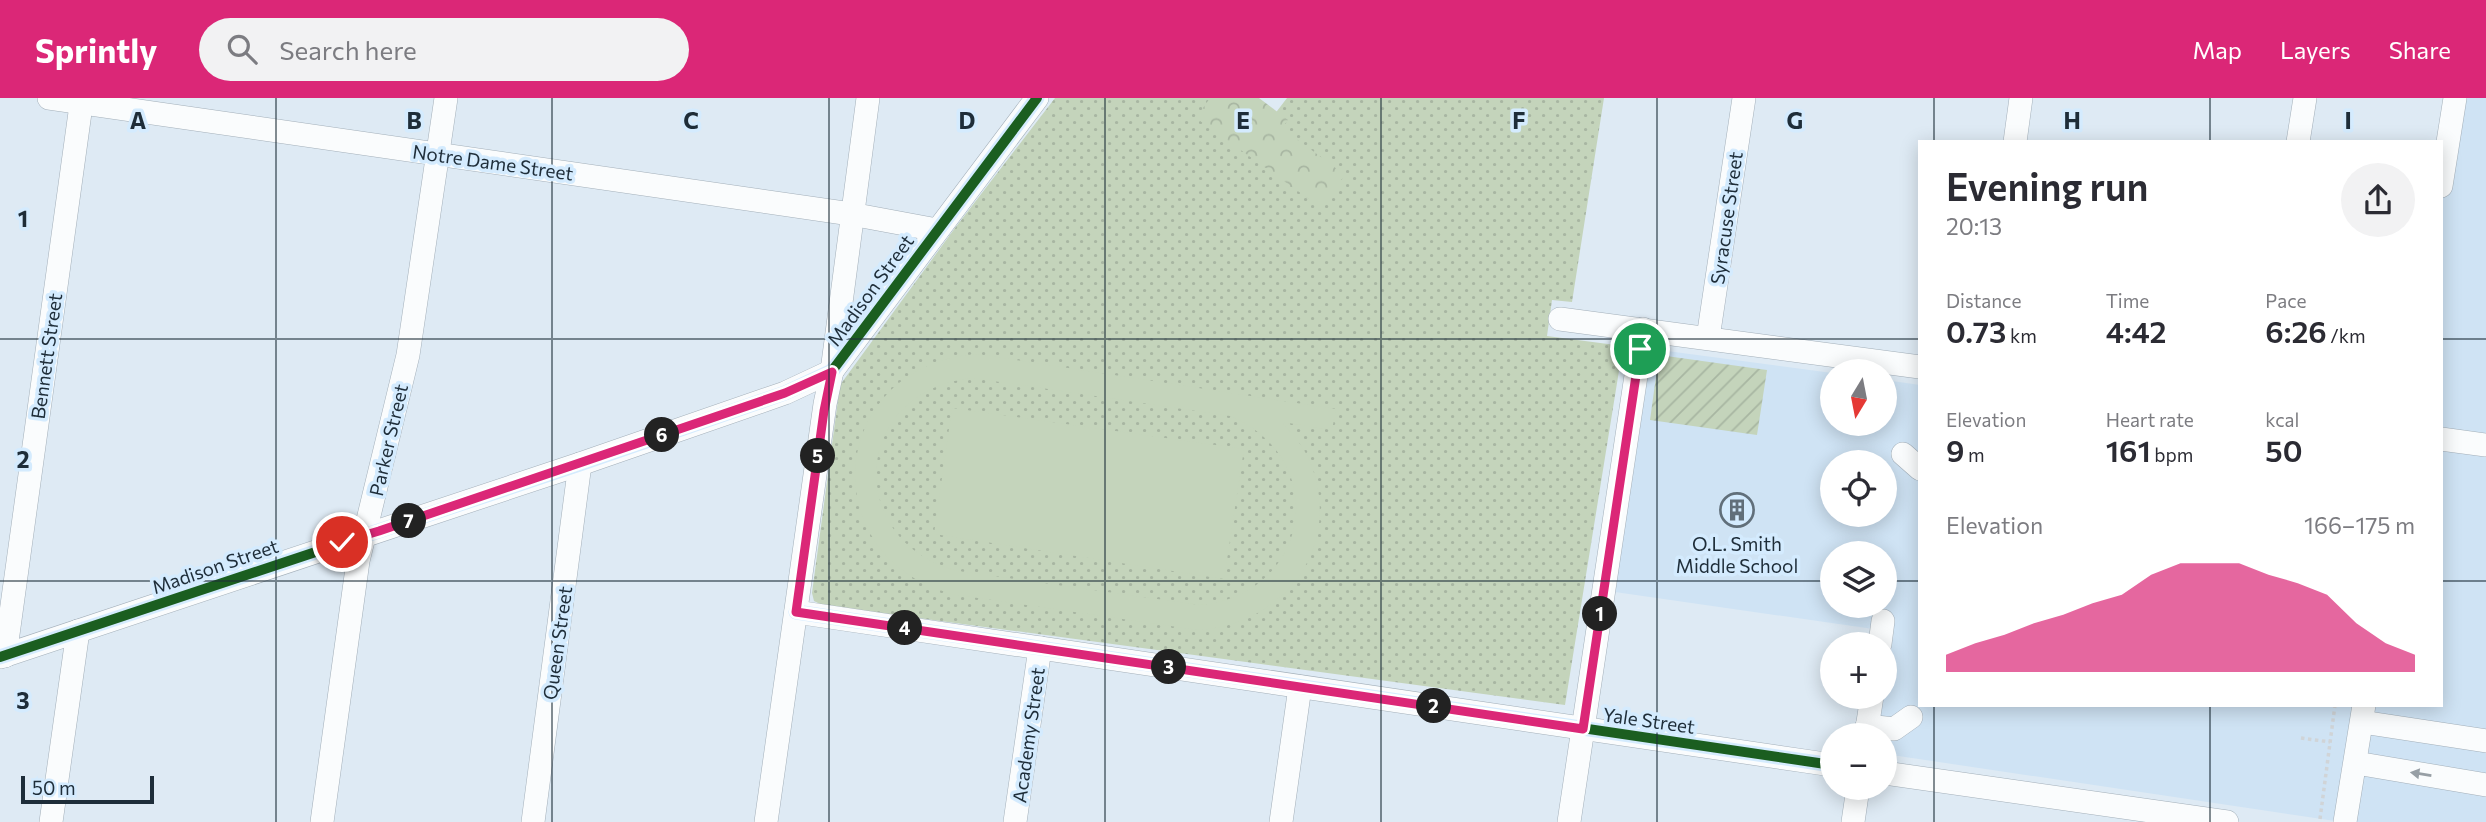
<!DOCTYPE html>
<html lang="en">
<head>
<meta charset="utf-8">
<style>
  :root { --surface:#fff; --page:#f2f2f3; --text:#2b2b33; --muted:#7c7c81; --accent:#db2777 }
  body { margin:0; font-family:Commissioner,sans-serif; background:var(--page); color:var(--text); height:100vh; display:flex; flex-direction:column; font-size:26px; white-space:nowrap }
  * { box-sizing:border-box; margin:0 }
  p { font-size:23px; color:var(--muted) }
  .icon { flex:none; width:38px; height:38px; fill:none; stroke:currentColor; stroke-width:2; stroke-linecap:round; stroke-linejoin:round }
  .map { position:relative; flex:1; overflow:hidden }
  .drawer { position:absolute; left:1918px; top:42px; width:525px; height:567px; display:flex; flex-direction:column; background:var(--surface); border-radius:0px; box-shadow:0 4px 18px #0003 }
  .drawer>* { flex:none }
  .needle { width:46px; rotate:190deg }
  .fabs { position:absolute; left:1820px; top:261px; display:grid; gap:14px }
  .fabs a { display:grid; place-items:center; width:77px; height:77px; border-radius:50%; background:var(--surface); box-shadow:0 4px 18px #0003; font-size:35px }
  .scale { position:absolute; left:21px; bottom:18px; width:133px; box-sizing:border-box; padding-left:7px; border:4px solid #1e2d39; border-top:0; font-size:19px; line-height:24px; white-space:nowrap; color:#1e2d39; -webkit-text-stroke:5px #d4ebfe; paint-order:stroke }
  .pin { position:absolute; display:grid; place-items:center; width:60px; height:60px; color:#fff; margin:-30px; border:4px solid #fff; border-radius:50%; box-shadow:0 2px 7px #0007 }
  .km { position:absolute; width:35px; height:35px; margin:-18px; border-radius:50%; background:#222; color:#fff; font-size:19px; line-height:35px; text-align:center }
  .round { display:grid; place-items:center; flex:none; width:74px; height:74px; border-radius:37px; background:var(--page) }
  .summary { display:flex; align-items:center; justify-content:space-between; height:119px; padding:0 28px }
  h1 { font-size:38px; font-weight:600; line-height:52px }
  .stats { display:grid; grid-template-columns:repeat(3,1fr); gap:10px; height:119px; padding:7px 28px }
  .stats div { display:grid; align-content:center }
  .stats b { font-size:30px; font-weight:600 }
  .stats small { font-size:19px; font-weight:400 }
  .stats p { font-size:19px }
  .chart { height:196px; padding:14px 28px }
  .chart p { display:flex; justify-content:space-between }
  .chart svg { width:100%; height:126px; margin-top:7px; fill:var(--accent); opacity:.7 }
  header { display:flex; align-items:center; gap:42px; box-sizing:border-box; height:98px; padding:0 35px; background:var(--accent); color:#fff }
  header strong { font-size:33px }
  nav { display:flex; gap:38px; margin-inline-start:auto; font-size:24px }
  .search { width:490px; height:63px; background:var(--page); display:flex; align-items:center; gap:18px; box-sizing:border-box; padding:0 24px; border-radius:38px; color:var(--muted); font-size:26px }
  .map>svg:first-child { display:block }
  .built { fill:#cfe3f4; fill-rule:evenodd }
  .grass { fill:url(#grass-dots) }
  .park { fill:url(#park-crowns) }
  .garden { fill:url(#garden-furrows) }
  .pitch { fill:#c4d4bb; fill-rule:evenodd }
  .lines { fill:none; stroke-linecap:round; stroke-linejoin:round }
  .minor-casing { stroke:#a3afb9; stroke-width:24 }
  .path { stroke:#d0d4d7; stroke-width:3.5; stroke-dasharray:3.5 3.5; stroke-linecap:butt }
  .minor { stroke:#fafcfd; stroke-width:23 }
  .cycleway-casing { stroke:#d4ebfe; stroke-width:15 }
  .cycleway { stroke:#1b5e20; stroke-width:10 }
  .oneway { fill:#979fa5 }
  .route-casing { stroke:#fff; stroke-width:14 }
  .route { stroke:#db2777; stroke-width:9 }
  .grid { fill:none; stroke:#1e2d39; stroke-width:2; stroke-opacity:0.55 }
  .labels { text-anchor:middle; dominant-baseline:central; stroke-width:7; stroke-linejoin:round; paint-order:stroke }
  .street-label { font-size:19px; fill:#1e2d39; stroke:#d4ebfe }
  .poi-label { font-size:19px; fill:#1e2d39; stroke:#d4ebfe }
  .grid-label { font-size:23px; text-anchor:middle; font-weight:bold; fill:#1e2d39; stroke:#d4ebfe; stroke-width:7; stroke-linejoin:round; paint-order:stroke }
</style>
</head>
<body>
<header>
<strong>Sprintly</strong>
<div class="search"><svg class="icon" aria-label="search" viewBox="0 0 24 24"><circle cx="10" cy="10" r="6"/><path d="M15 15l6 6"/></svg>Search here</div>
<nav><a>Map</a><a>Layers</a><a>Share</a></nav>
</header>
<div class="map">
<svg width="2486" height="724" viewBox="0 0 2486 724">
  <defs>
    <pattern id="grass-dots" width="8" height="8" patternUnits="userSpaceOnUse" patternTransform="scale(1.75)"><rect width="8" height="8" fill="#c4d4bb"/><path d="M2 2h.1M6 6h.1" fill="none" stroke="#a8b6a2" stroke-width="1.8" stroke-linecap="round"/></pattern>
    <pattern id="park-crowns" width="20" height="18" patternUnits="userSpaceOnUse" patternTransform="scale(1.75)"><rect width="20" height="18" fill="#c4d4bb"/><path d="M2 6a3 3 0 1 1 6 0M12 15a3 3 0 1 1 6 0" fill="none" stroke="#a8b6a2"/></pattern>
    <pattern id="garden-furrows" width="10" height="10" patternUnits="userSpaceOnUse" patternTransform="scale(1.75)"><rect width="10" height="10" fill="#c4d4bb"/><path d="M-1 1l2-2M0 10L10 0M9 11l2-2" fill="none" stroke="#a8b6a2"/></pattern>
  </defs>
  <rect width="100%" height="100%" fill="#deeaf4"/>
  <path class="built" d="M2451 0H2486V724H2342L1885 656V637H1877L1894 534 1615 494 1652 251 1832 275V326H1885V282L1920 287V607H2441V66ZM1832 364H1885V416H1832ZM1832 455H1885V508H1832Z"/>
  <path class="grass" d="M1055 0H1251L1274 17 1287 0H1604L1572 204 1552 202 1547 238 1623 248 1565 607 822 507 814 503 812 495 840 287 955 130Z"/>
  <path class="park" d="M1210 0H1259L1288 22 1282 30 1345 77 1320 109 1196 20Z"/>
  <path class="garden" d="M1659 257 1767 272 1757 337 1650 322Z"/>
  <g class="pitch">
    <path d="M977 256 1336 311 1332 332 1282 324C1294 338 1306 351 1312 369 1342 452 1282 527 1198 532L957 497C811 463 826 267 977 256ZM973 280 1230 318C1333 361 1310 497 1200 507L958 473C841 443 853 291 973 280Z"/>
    <path d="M952 310 1244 351 1224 481 934 436Z"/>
  </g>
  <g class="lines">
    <g class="minor-casing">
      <g id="minor">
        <path d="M49 0 851 116 937 132"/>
        <path d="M2015 44 2021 0"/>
        <path d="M2298 44 2305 0"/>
        <path d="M2441 88 2455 0"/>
        <path d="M1560 221 1920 269"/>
        <path d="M1708 240 1744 0"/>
        <path d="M2441 341 2486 347"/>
        <path d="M1903 356 1920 371"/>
        <path d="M796 514 1832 667"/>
        <path d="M1880 546 1883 523"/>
        <path d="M5 558 82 0"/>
        <path d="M0 559 580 366 785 295 832 273 1037 0"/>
        <path d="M2362 624 2486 643"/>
        <path d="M1867 628 1894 631 1911 619"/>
        <path d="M1866 637 1872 598"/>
        <path d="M2356 665 2486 687"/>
        <path d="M1885 675 2227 724"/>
        <path d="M51 724 78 533"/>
        <path d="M322 724 358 463 408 257 446 0"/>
        <path d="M533 724 580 366"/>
        <path d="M766 724 825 306 832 273 868 0"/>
        <path d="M1015 724 1040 550"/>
        <path d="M1281 724 1300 589"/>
        <path d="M1569 724 1643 231"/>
        <path d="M1853 724 1858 690"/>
        <path d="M2345 724 2364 607"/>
      </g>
    </g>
    <g class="path">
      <path d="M2301 640 2330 644"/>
      <path d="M2320 721 2335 607"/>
    </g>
    <use href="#minor" class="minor"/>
    <g class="cycleway-casing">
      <g id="cycleway">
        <path d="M796 514 1832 667"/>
        <path d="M0 559 580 366 785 295 832 273 1037 0"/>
      </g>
    </g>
    <use href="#cycleway" class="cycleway"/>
  </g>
  <defs><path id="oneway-solid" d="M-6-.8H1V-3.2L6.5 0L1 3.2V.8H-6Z" transform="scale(1.75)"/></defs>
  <use class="oneway" href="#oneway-solid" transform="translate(2421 676) rotate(-171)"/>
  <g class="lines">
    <g class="route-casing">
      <path id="route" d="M342 444 379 433 785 295 832 274 824 313 796 514 1583 631 1640 251"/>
    </g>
    <use href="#route" class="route"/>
  </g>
  <path class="grid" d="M276 0V724M552 0V724M829 0V724M1105 0V724M1381 0V724M1657 0V724M1934 0V44M2210 0V44M0 241H1920M2441 241H2486M0 483H1832M1885 483H1920M2441 483H2486M1934 607V724M2210 607V724"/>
  <defs>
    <g id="building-ring" transform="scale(1.75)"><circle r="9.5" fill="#d4ebfe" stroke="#616f7a" stroke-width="1.5"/><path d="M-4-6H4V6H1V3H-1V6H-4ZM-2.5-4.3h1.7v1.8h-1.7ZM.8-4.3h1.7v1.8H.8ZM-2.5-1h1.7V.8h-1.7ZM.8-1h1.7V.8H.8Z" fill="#616f7a"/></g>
  </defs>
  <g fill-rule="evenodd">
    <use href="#building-ring" x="1737" y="412"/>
  </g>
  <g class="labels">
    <g class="street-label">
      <text transform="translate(493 64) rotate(8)">Notre Dame Street</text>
      <text transform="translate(1726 120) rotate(-82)">Syracuse Street</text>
      <text transform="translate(870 192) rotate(-54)">Madison Street</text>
      <text transform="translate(46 258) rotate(-82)">Bennett Street</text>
      <text transform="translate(388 342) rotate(-77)">Parker Street</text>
      <text transform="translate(215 468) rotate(-19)">Madison Street</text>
      <text transform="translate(557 545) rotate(-82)">Queen Street</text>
      <text transform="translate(1649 622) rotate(8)">Yale Street</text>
      <text transform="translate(1028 637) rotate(-82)">Academy Street</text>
    </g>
    <g class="poi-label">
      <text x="1737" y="445">O.L. Smith<tspan x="1737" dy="22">Middle School</tspan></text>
    </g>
  </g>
  <g class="grid-label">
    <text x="138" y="31">A</text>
    <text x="414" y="31">B</text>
    <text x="691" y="31">C</text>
    <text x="967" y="31">D</text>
    <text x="1243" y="31">E</text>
    <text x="1519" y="31">F</text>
    <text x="1795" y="31">G</text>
    <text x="2072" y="31">H</text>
    <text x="2348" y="31">I</text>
    <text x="23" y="129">1</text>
    <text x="23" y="370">2</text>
    <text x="23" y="611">3</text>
  </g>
</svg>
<div class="fabs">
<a><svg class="needle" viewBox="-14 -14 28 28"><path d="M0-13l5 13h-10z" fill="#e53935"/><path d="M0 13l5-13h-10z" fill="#7c7c81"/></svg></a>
<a><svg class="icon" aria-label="locate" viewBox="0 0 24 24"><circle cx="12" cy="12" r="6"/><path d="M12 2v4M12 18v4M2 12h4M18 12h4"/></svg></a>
<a><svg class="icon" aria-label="layers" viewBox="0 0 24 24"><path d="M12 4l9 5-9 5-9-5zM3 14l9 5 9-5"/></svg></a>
<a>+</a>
<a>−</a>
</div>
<div class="scale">50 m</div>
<div class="pin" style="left:1640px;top:251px;background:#1e9e55"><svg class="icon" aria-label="arrive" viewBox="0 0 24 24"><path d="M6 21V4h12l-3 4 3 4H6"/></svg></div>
<div class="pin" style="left:342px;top:444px;background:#d93025"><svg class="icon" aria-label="check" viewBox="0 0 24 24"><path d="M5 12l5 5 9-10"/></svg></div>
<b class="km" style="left:1600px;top:516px">1</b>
<b class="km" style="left:1434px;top:608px">2</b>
<b class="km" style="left:1169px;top:569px">3</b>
<b class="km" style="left:905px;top:530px">4</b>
<b class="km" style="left:818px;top:358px">5</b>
<b class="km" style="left:662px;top:337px">6</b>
<b class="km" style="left:409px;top:423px">7</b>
<section class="drawer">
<div class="summary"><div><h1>Evening run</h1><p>20:13</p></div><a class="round"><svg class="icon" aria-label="share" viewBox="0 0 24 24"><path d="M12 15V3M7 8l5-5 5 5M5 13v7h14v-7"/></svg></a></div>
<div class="stats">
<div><p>Distance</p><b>0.73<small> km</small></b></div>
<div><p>Time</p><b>4:42</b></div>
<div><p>Pace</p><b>6:26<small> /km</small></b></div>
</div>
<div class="stats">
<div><p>Elevation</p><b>9<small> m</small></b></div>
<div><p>Heart rate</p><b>161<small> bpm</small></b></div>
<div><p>kcal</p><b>50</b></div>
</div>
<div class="chart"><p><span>Elevation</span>166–175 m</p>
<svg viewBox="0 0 160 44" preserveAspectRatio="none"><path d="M0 44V38L10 34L20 31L30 27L40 24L50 20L60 17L70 10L80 6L90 6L100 6L110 10L120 13L130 17L140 27L150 34L160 38V44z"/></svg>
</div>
</section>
</div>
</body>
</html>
